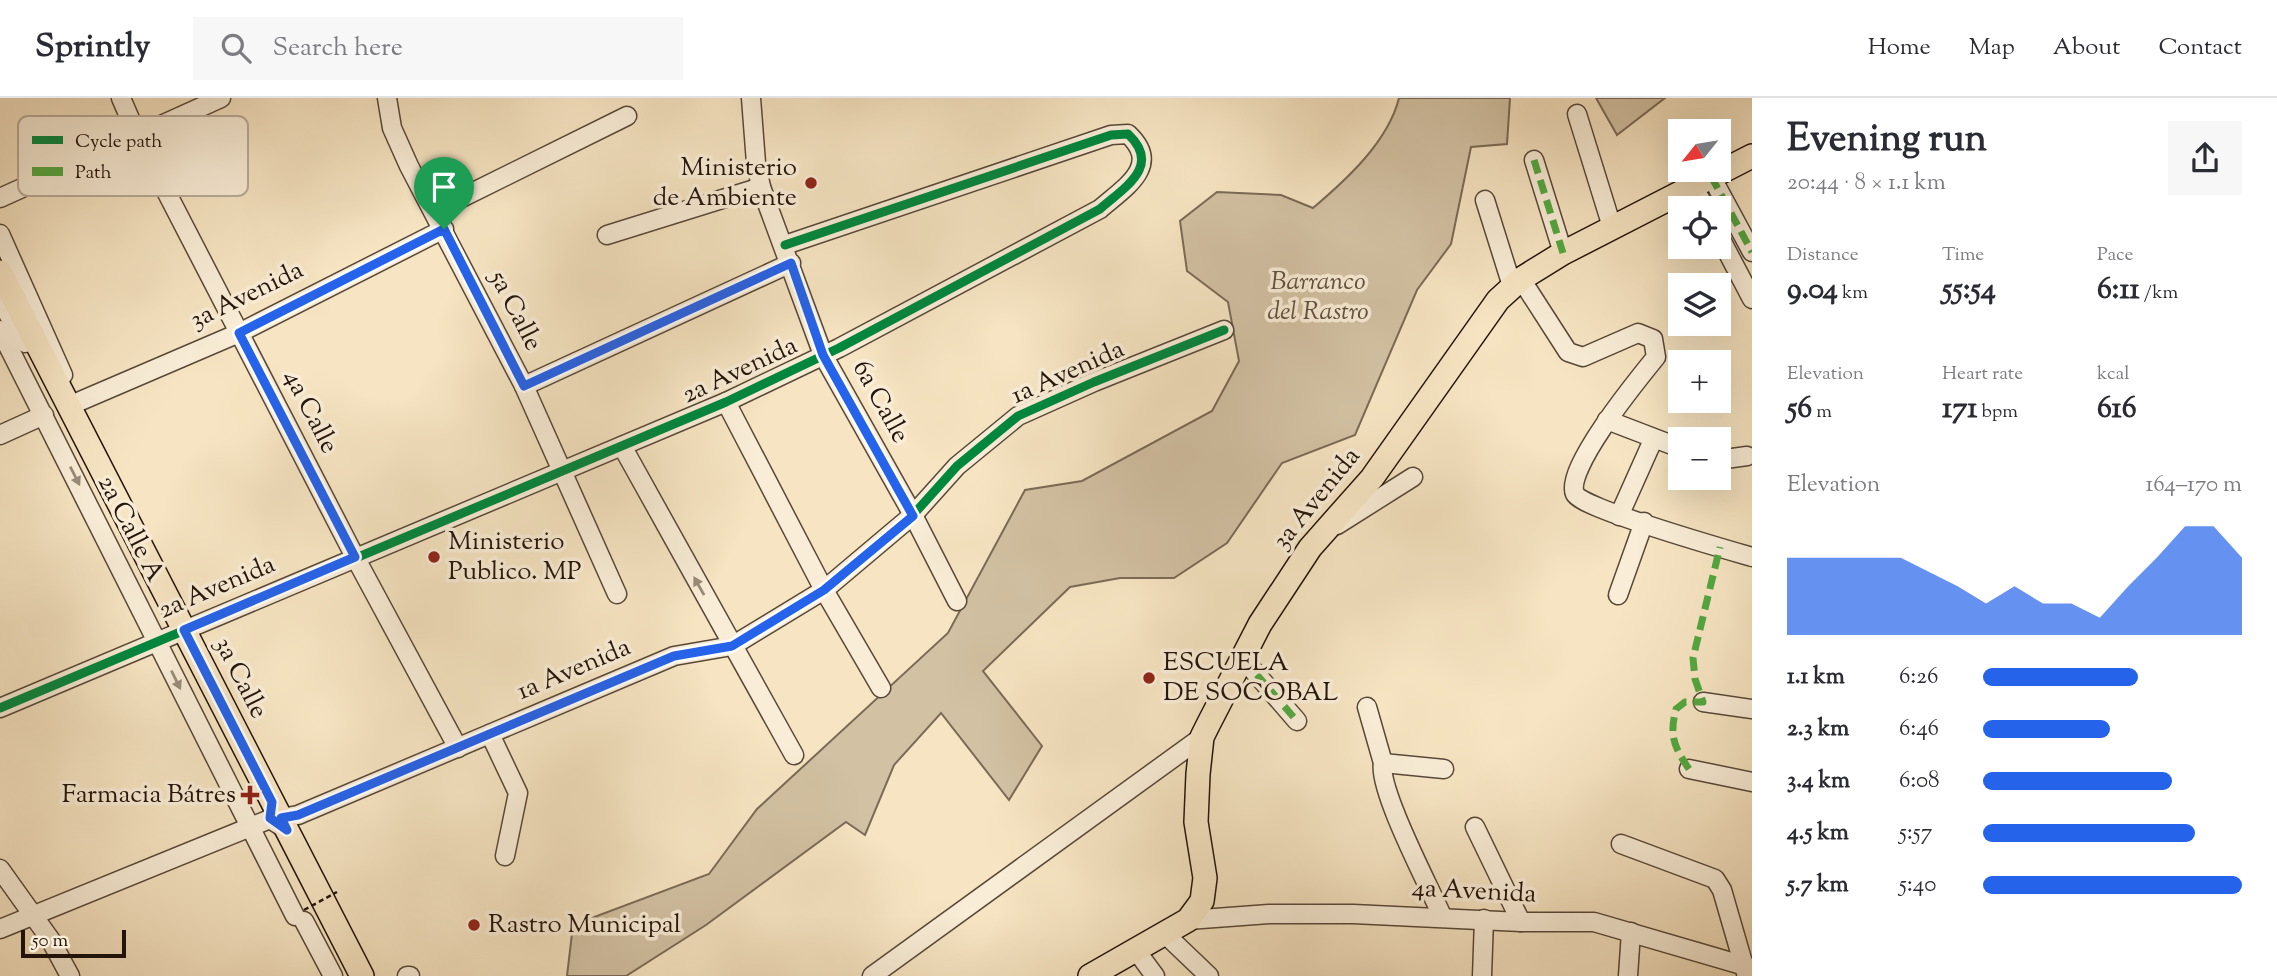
<!DOCTYPE html>
<html lang="en">
<head>
<meta charset="utf-8">
<style>
  :root { --surface:#fff; --page:#f7f7f7; --text:#2b2b33; --muted:#7c7c81; --line:#e1e1e2; --accent:#2563eb }
  body { margin:0; font-family:"Sorts Mill Goudy",serif; background:var(--page); color:var(--text); height:100vh; display:flex; flex-direction:column; font-size:26px; white-space:nowrap }
  * { box-sizing:border-box; margin:0 }
  p { font-size:23px; color:var(--muted) }
  .icon { flex:none; width:38px; height:38px; fill:none; stroke:currentColor; stroke-width:2; stroke-linecap:round; stroke-linejoin:round }
  .map { position:relative; flex:1; overflow:hidden }
  .details { display:flex; flex-direction:column; background:var(--surface); width:525px }
  .details>* { flex:none }
  .needle { width:46px; rotate:240deg }
  .controls { position:absolute; left:1668px; top:21px; display:grid; gap:14px }
  .controls a { display:grid; place-items:center; width:63px; height:63px; border-radius:0px; background:var(--surface); box-shadow:0 7px 28px #0002; font-size:35px }
  .scale { position:absolute; left:21px; bottom:18px; width:105px; box-sizing:border-box; padding-left:7px; border:4px solid #24140a; border-top:0; font-size:19px; line-height:24px; white-space:nowrap; color:#24140a; -webkit-text-stroke:5px #f9edd7; paint-order:stroke }
  .pin { position:absolute; display:grid; place-items:center; width:60px; height:60px; color:#fff; margin:-72px -30px; border-radius:50% 50% 50% 0; rotate:-45deg; box-shadow:0 0 7px #0007 }
  .pin .icon { rotate:45deg }
  .round { display:grid; place-items:center; flex:none; width:74px; height:74px; border-radius:0px; background:var(--page) }
  .summary { display:flex; align-items:center; justify-content:space-between; height:119px; padding:0 35px }
  h1 { font-size:38px; font-weight:700; line-height:52px }
  .metrics { display:grid; grid-template-columns:repeat(3,1fr); gap:10px; height:119px; padding:7px 35px }
  .metrics div { display:grid; align-content:center }
  .metrics b { font-size:30px; font-weight:700 }
  .metrics small { font-size:19px; font-weight:400 }
  .metrics p { font-size:19px }
  .chart { height:196px; padding:14px 35px }
  .chart p { display:flex; justify-content:space-between }
  .chart svg { width:100%; height:126px; margin-top:7px; fill:var(--accent); opacity:.7 }
  ul { padding:0 35px; list-style:none; font-size:23px }
  li { display:grid; grid-template-columns:112px 84px 1fr; align-items:center; height:52px }
  li i { height:18px; border-radius:9px; background:var(--accent) }
  header { display:flex; align-items:center; gap:42px; box-sizing:border-box; height:98px; padding:0 35px; background:var(--surface); border-bottom:2px solid var(--line) }
  header strong { font-size:33px }
  nav { display:flex; gap:38px; margin-inline-start:auto; font-size:24px }
  .search { width:490px; height:63px; background:var(--page); display:flex; align-items:center; gap:18px; box-sizing:border-box; padding:0 24px; border-radius:0px; color:var(--muted); font-size:26px }
  main { display:flex; flex:1; min-height:0 }
  .map>svg:first-child { display:block }
  .green { fill:#d2c1a3; stroke:#7b6a56; stroke-width:2 }
  .lines { fill:none; stroke-linecap:round; stroke-linejoin:round }
  .minor-casing { stroke:#584838; stroke-width:21 }
  .major-casing { stroke:#24140a; stroke-width:26 }
  .minor { stroke:#f9edd7; stroke-width:18 }
  .major { stroke:#f6e4c2; stroke-width:23 }
  .path-bridge { stroke:#24140a; stroke-width:2.5; stroke-dasharray:5 3.5; stroke-linecap:butt }
  .quiet { stroke:#53a841; stroke-width:7; stroke-dasharray:14 7; stroke-linecap:butt }
  .cycleway-casing { stroke:#f9edd7; stroke-width:13 }
  .cycleway { stroke:#00873e; stroke-width:9 }
  .oneway { fill:#998b7b }
  .route-casing { stroke:#fff; stroke-width:14 }
  .route { stroke:#2563eb; stroke-width:9 }
  .poi-dot { fill:#8f2418; stroke:#f9edd7; stroke-width:2.5 }
  .labels { text-anchor:middle; dominant-baseline:central; stroke-width:7; stroke-linejoin:round; paint-order:stroke }
  .poi-label { font-size:26px; fill:#24140a; stroke:#f9edd7; text-anchor:start }
  .park-label { font-size:26px; font-style:italic; fill:#615140; stroke:#f9edd7 }
  .street-label { font-size:26px; fill:#24140a; stroke:#f9edd7 }
  .key { fill:#f9edd7; stroke:#b9ac9a; stroke-width:2 }
  .key-label { font-size:19px; fill:#24140a }
</style>
</head>
<body>
<header>
<strong>Sprintly</strong>
<div class="search"><svg class="icon" aria-label="search" viewBox="0 0 24 24"><circle cx="10" cy="10" r="6"/><path d="M15 15l6 6"/></svg>Search here</div>
<nav><a>Home</a><a>Map</a><a>About</a><a>Contact</a></nav>
</header>
<main>
<div class="map">
<svg width="1752" height="878" viewBox="0 0 1752 878">
  <rect width="100%" height="100%" fill="#f6e4c2"/>
  <filter id="stains"><feTurbulence type="fractalNoise" baseFrequency=".00286" numOctaves="4"/><feColorMatrix values="0 0 0 0 .2 0 0 0 0 .09 0 0 0 0 .02 0 0 0 .5 -.17"/></filter>
  <radialGradient id="worn" r=".72"><stop offset=".6" stop-color="#630" stop-opacity="0"/><stop offset="1" stop-color="#630" stop-opacity=".3"/></radialGradient>
  <g class="green">
    <path d="M1399 0H1510L1507 46 1471 49 1451 146 1417 192 1355 337 1282 365 1227 445 1174 480H1120L1070 489 983 573 1042 648 1009 702 941 615 894 667 865 737 846 724 706 827 626 878H567L573 827 709 776 757 711 948 535 1025 392 1082 383 1212 313 1239 263 1228 204 1187 173 1180 123 1217 94 1281 97 1313 110C1346 82 1388 44 1399 0Z"/>
    <path d="M1596 0H1665L1617 37Z"/>
  </g>
  <g class="lines">
    <g class="minor-casing">
      <g id="minor">
        <path d="M121 0 137 37 355 459 458 650"/>
        <path d="M387 0 392 30 409 68 524 288 617 496"/>
        <path d="M751 0 756 65 761 89 823 257 913 417 957 503"/>
        <path d="M1577 16 1612 129"/>
        <path d="M1534 62 1563 155"/>
        <path d="M1711 78 1752 154"/>
        <path d="M1693 87 1705 110"/>
        <path d="M0 100 221 0"/>
        <path d="M1485 102 1512 188"/>
        <path d="M435 113 627 18"/>
        <path d="M0 136 63 277"/>
        <path d="M1718 136 1752 201"/>
        <path d="M607 137 761 89"/>
        <path d="M1521 181 1568 254 1583 259 1638 235 1653 241 1656 259C1639 280 1564 371 1575 396 1581 410 1728 452 1752 459"/>
        <path d="M0 202 25 245"/>
        <path d="M0 232 295 818"/>
        <path d="M524 288 791 165"/>
        <path d="M726 304 824 492 881 590"/>
        <path d="M71 307 239 235 444 131"/>
        <path d="M1607 322 1680 350"/>
        <path d="M0 337 44 317"/>
        <path d="M622 348 794 657"/>
        <path d="M1718 362 1747 358"/>
        <path d="M1619 418 1653 342"/>
        <path d="M1337 427 1413 379"/>
        <path d="M1618 497 1644 424"/>
        <path d="M1241 563 1252 571 1297 623"/>
        <path d="M1703 604 1752 611"/>
        <path d="M1367 609 1383 665C1377 690 1430 790 1442 818"/>
        <path d="M0 610 726 304 839 250 1100 111C1125 89 1162 68 1128 36L1111 37 785 147"/>
        <path d="M490 636 518 695 505 758"/>
        <path d="M1383 665 1444 671"/>
        <path d="M1689 671 1752 684"/>
        <path d="M281 720 298 717 674 558 732 548 824 492 913 417 957 368 1018 318 1094 284 1224 232"/>
        <path d="M1475 729 1521 824"/>
        <path d="M1621 746 1715 781 1722 792 1746 875"/>
        <path d="M0 771 50 841 70 878"/>
        <path d="M1188 822 1269 816H1353L1521 824H1594L1752 870"/>
        <path d="M304 823 333 878"/>
        <path d="M0 831 270 721 287 732"/>
        <path d="M1164 835 1209 878"/>
        <path d="M1135 851 1155 878"/>
        <path d="M407 878H410"/>
        <path d="M872 878 1202 639"/>
        <path d="M1482 878 1484 821"/>
        <path d="M1628 878 1631 834"/>
      </g>
    </g>
    <g class="major-casing">
      <g id="major">
        <path d="M0 174 362 878"/>
        <path d="M1090 878 1188 822 1202 803 1205 780 1196 724 1198 676 1202 639 1209 625 1260 526 1310 450 1372 380 1498 202 1521 181 1563 155 1752 58"/>
      </g>
    </g>
    <use href="#minor" class="minor"/>
    <use href="#major" class="major"/>
    <path class="path-bridge" d="M304 812 337 794"/>
    <g class="quiet">
      <path d="M1534 62 1563 155"/>
      <path d="M1711 78 1752 154"/>
      <path d="M1241 563 1252 571 1297 623"/>
      <path d="M1689 671C1674 649 1669 638 1676 611L1685 604H1703L1695 581 1693 560 1720 449"/>
    </g>
    <g class="cycleway-casing">
      <g id="cycleway">
        <path d="M0 610 726 304 839 250 1100 111C1125 89 1162 68 1128 36L1111 37 785 147"/>
        <path d="M281 720 298 717 674 558 732 548 824 492 913 417 957 368 1018 318 1094 284 1224 232"/>
      </g>
    </g>
    <use href="#cycleway" class="cycleway"/>
  </g>
  <defs><path id="oneway-solid" d="M-6-.8H1V-3.2L6.5 0L1 3.2V.8H-6Z" transform="scale(1.75)"/></defs>
  <g class="oneway">
    <use href="#oneway-solid" transform="translate(75 378) rotate(63)"/>
    <use href="#oneway-solid" transform="translate(699 488) rotate(-119)"/>
    <use href="#oneway-solid" transform="translate(176 582) rotate(64)"/>
  </g>
  <g class="lines">
    <g class="route-casing">
      <path id="route" d="M444 131 524 288 791 165 823 257 913 418 824 492 732 548 674 558 298 717 281 720 287 732 270 720 272 704 184 532 355 459 239 235Z"/>
    </g>
    <use href="#route" class="route"/>
  </g>
  <g class="poi-dot">
    <circle cx="811" cy="85" r="7"/>
    <circle cx="434" cy="459" r="7"/>
    <circle cx="1149" cy="580" r="7"/>
    <path d="M246.5 686.5h7v7h7v7h-7v7h-7v-7h-7v-7h7z"/>
    <circle cx="474" cy="827" r="7"/>
  </g>
  <g class="labels">
    <g class="poi-label">
      <text x="797" y="70" text-anchor="end">Ministerio<tspan x="797" dy="30">de Ambiente</tspan></text>
      <text x="448" y="444">Ministerio<tspan x="448" dy="30">Publico. MP</tspan></text>
      <text x="1163" y="565">ESCUELA<tspan x="1163" dy="30">DE SOCOBAL</tspan></text>
      <text x="236" y="697" text-anchor="end">Farmacia Bátres</text>
      <text x="488" y="827">Rastro Municipal</text>
    </g>
    <g class="park-label">
      <text x="1318" y="184">Barranco<tspan x="1318" dy="30">del Rastro</tspan></text>
    </g>
    <g class="street-label">
      <text transform="translate(247 198) rotate(-26)">3a Avenida</text>
      <text transform="translate(515 213) rotate(63)">5a Calle</text>
      <text transform="translate(740 273) rotate(-25)">2a Avenida</text>
      <text transform="translate(1068 275) rotate(-24)">1a Avenida</text>
      <text transform="translate(880 304) rotate(61)">6a Calle</text>
      <text transform="translate(310 314) rotate(63)">4a Calle</text>
      <text transform="translate(1317 401) rotate(-51)">3a Avenida</text>
      <text transform="translate(130 431) rotate(63)">2a Calle A</text>
      <text transform="translate(217 490) rotate(-23)">2a Avenida</text>
      <text transform="translate(574 572) rotate(-23)">1a Avenida</text>
      <text transform="translate(240 580) rotate(63)">3a Calle</text>
      <text transform="translate(1474 794) rotate(3)">4a Avenida</text>
    </g>
  </g>
  <rect x="18" y="18" width="230" height="80" rx="10" class="key"/>
  <rect x="32" y="38" width="31" height="8" fill="#00873e"/>
  <rect x="32" y="69" width="31" height="9" fill="#53a841"/>
  <g class="key-label">
    <text x="75" y="49">Cycle path</text>
    <text x="75" y="80">Path</text>
  </g>
  <rect width="100%" height="100%" filter="url(#stains)"/>
  <rect width="100%" height="100%" fill="url(#worn)"/>
</svg>
<div class="controls">
<a><svg class="needle" viewBox="-14 -14 28 28"><path d="M0-13l5 13h-10z" fill="#e53935"/><path d="M0 13l5-13h-10z" fill="#7c7c81"/></svg></a>
<a><svg class="icon" aria-label="locate" viewBox="0 0 24 24"><circle cx="12" cy="12" r="6"/><path d="M12 2v4M12 18v4M2 12h4M18 12h4"/></svg></a>
<a><svg class="icon" aria-label="layers" viewBox="0 0 24 24"><path d="M12 4l9 5-9 5-9-5zM3 14l9 5 9-5"/></svg></a>
<a>+</a>
<a>−</a>
</div>
<div class="scale">50 m</div>
<div class="pin" style="left:444px;top:131px;background:#1e9e55"><svg class="icon" aria-label="arrive" viewBox="0 0 24 24"><path d="M6 21V4h12l-3 4 3 4H6"/></svg></div>
</div>
<section class="details">
<div class="summary"><div><h1>Evening run</h1><p>20:44 · 8 × 1.1 km</p></div><a class="round"><svg class="icon" aria-label="share" viewBox="0 0 24 24"><path d="M12 15V3M7 8l5-5 5 5M5 13v7h14v-7"/></svg></a></div>
<div class="metrics">
<div><p>Distance</p><b>9.04<small> km</small></b></div>
<div><p>Time</p><b>55:54</b></div>
<div><p>Pace</p><b>6:11<small> /km</small></b></div>
</div>
<div class="metrics">
<div><p>Elevation</p><b>56<small> m</small></b></div>
<div><p>Heart rate</p><b>171<small> bpm</small></b></div>
<div><p>kcal</p><b>616</b></div>
</div>
<div class="chart"><p><span>Elevation</span>164–170 m</p>
<svg viewBox="0 0 160 44" preserveAspectRatio="none"><path d="M0 44V17L10 17L20 17L30 17L40 17L50 22L60 27L70 33L80 27L90 33L100 33L110 38L120 27L130 17L140 6L150 6L160 17V44z"/></svg>
</div>
<ul>
<li><b>1.1 km</b>6:26<i style="width:60%"></i></li>
<li><b>2.3 km</b>6:46<i style="width:49%"></i></li>
<li><b>3.4 km</b>6:08<i style="width:73%"></i></li>
<li><b>4.5 km</b>5:57<i style="width:82%"></i></li>
<li><b>5.7 km</b>5:40<i style="width:100%"></i></li>
</ul>
</section>
</main>
</body>
</html>
